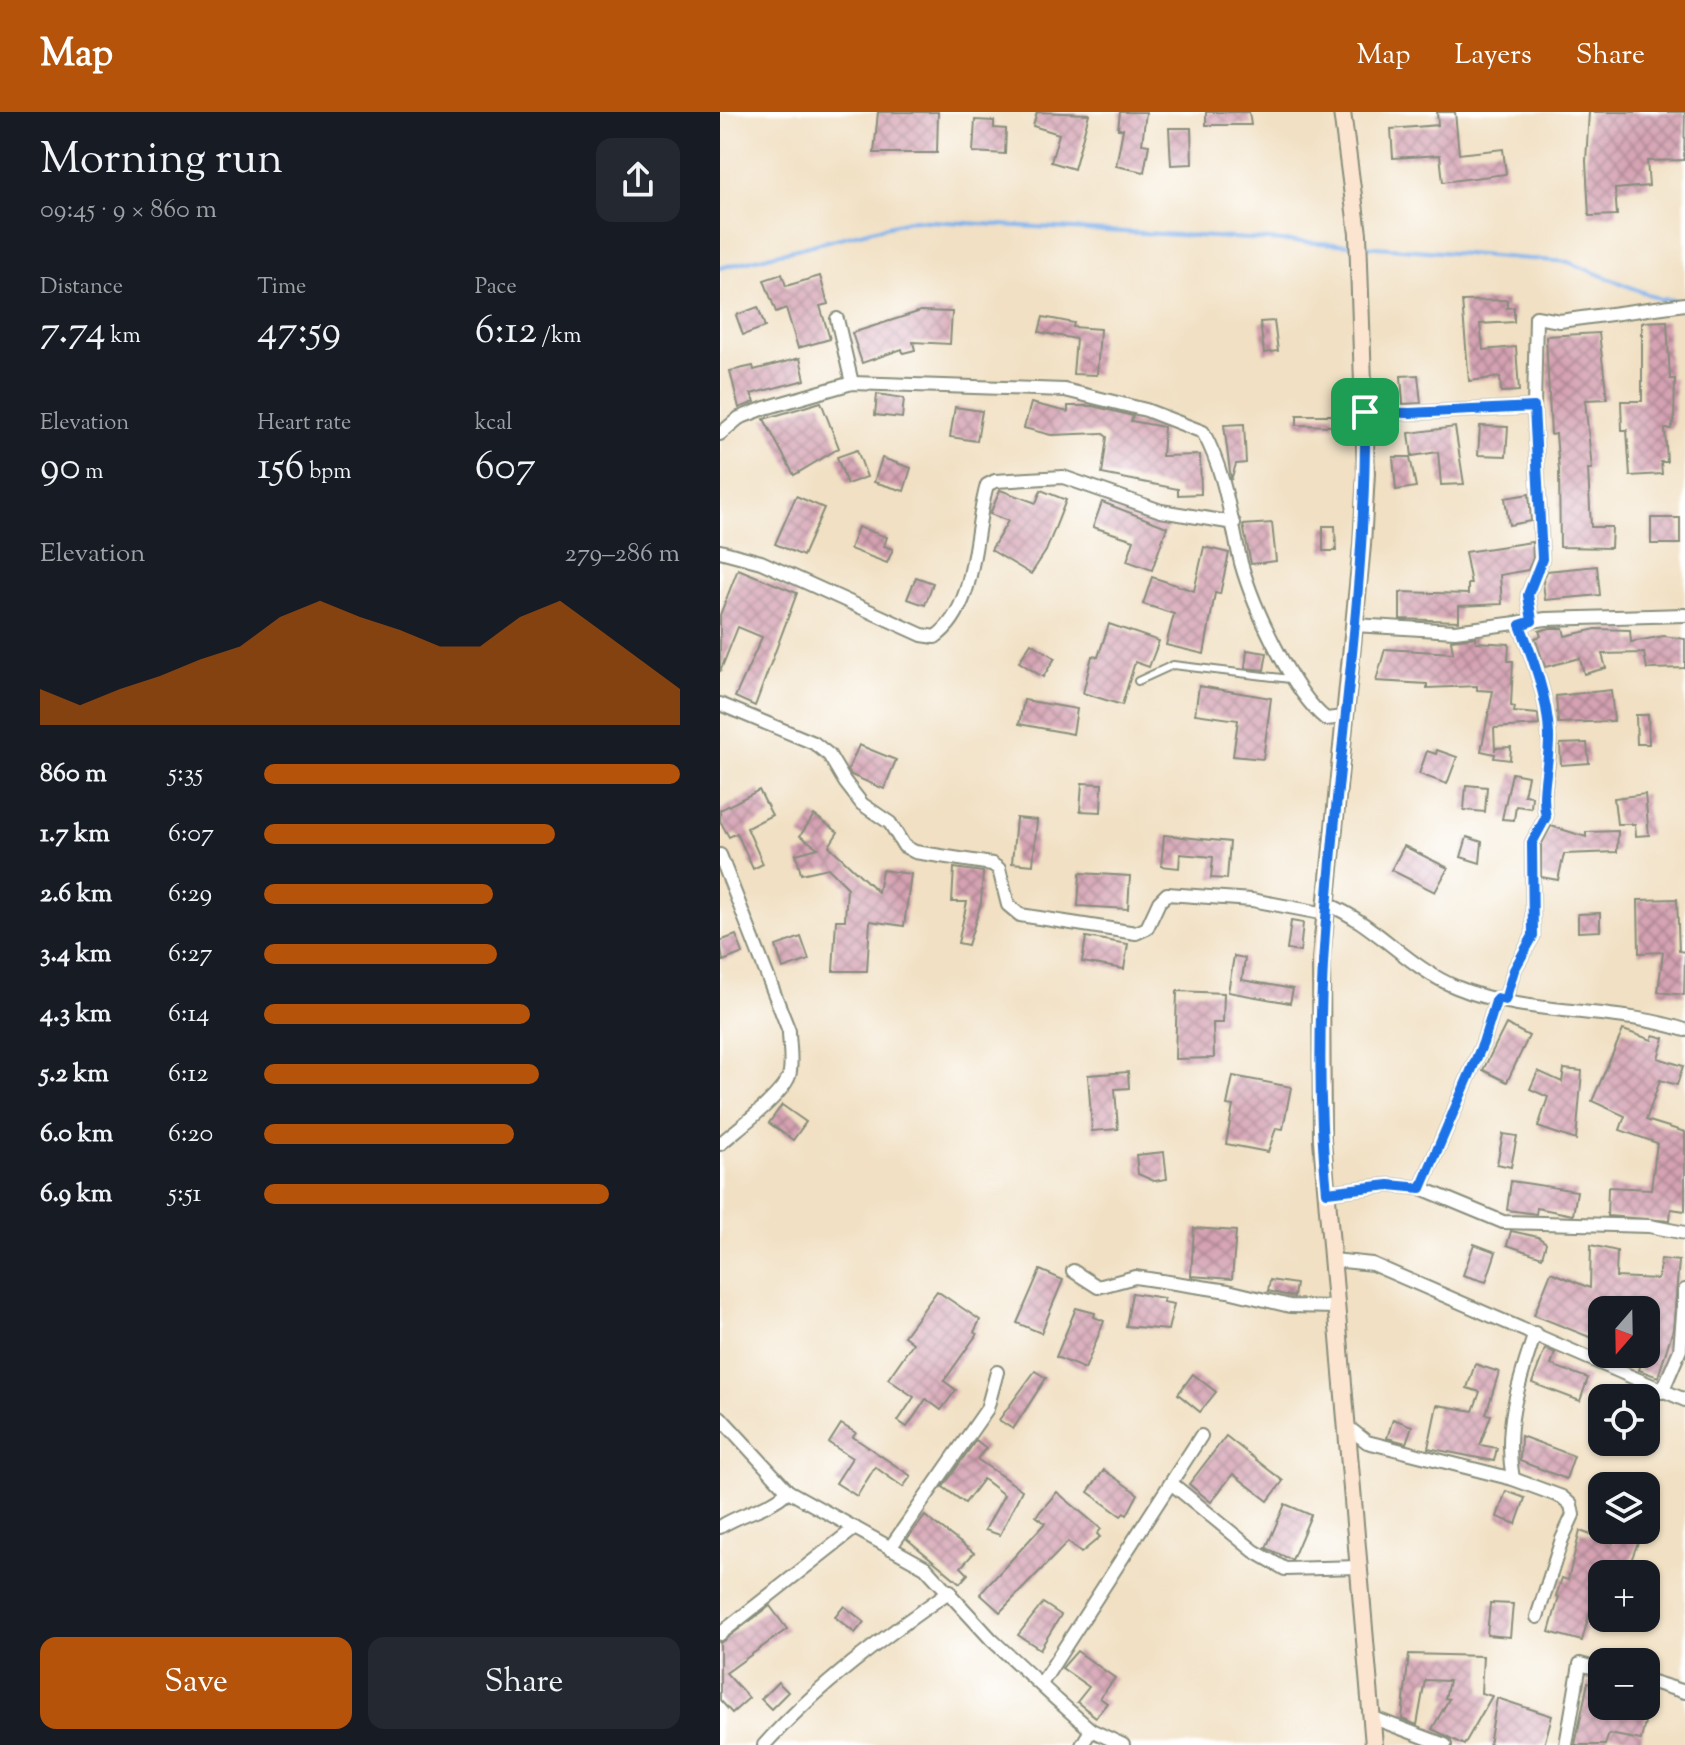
<!DOCTYPE html>
<html lang="en">
<head>
<meta charset="utf-8">
<style>
  :root { --surface:#171b24; --page:#242831; --text:#f1f3f6; --muted:#9ea1a6; --accent:#b45309 }
  body { margin:0; font-family:"Sorts Mill Goudy",serif; background:var(--page); color:var(--text); height:100vh; display:flex; flex-direction:column; font-size:30px; white-space:nowrap }
  * { box-sizing:border-box; margin:0 }
  p { font-size:26px; color:var(--muted) }
  .icon { flex:none; width:44px; height:44px; fill:none; stroke:currentColor; stroke-width:2; stroke-linecap:round; stroke-linejoin:round }
  .map { position:relative; flex:1; overflow:hidden }
  .drawer { display:flex; flex-direction:column; background:var(--surface); width:720px }
  .drawer>* { flex:none }
  .needle { width:52px; rotate:200deg }
  .fabs { position:absolute; left:868px; top:1184px; display:grid; gap:16px }
  .fabs a { display:grid; place-items:center; width:72px; height:72px; border-radius:16px; background:var(--surface); box-shadow:0 2px 6px #0004; font-size:40px }
  .pin { position:absolute; display:grid; place-items:center; width:68px; height:68px; color:#fff; margin:-34px; border-radius:16px; box-shadow:0 4px 12px #0006 }
  .round { display:grid; place-items:center; flex:none; width:84px; height:84px; border-radius:16px; background:var(--page) }
  .headline { display:flex; align-items:center; justify-content:space-between; height:136px; padding:0 40px }
  h1 { font-size:44px; font-weight:600; line-height:60px }
  .stats { display:grid; grid-template-columns:repeat(3,1fr); gap:12px; height:136px; padding:8px 40px }
  .stats div { display:grid; align-content:center }
  .stats b { font-size:40px; font-weight:600 }
  .stats small { font-size:22px; font-weight:400 }
  .stats p { font-size:22px }
  .chart { height:224px; padding:16px 40px }
  .chart p { display:flex; justify-content:space-between }
  .chart svg { width:100%; height:144px; margin-top:8px; fill:var(--accent); opacity:.7 }
  .button { display:flex; gap:16px; margin-top:auto; padding:16px 40px }
  .button a { flex:1; height:92px; border-radius:16px; background:var(--accent); color:#fff; font-size:32px; font-weight:600; line-height:92px; text-align:center }
  .button a+a { background:var(--page); color:var(--text) }
  ul { padding:0 40px; list-style:none; font-size:26px }
  li { display:grid; grid-template-columns:128px 96px 1fr; align-items:center; height:60px }
  li i { height:20px; border-radius:10px; background:var(--accent) }
  header { display:flex; align-items:center; gap:48px; box-sizing:border-box; height:112px; padding:0 40px; background:var(--accent); color:#fff }
  header strong { font-size:38px }
  nav { display:flex; gap:44px; margin-inline-start:auto; font-size:28px }
  main { display:flex; flex:1; min-height:0 }
  .map>svg:first-child { display:block }
  .lines { fill:none; stroke-linecap:round; stroke-linejoin:round }
  .stream { stroke:#7eb1eb; stroke-width:4 }
  .building { fill:url(#building-cross-hatch) }
  .lane-casing { stroke:#888e7c; stroke-width:10 }
  .street-casing { stroke:#888e7c; stroke-width:16 }
  .secondary-casing { stroke:#888e7c; stroke-width:20 }
  .lane { stroke:#fff; stroke-width:6 }
  .street { stroke:#fff; stroke-width:12 }
  .secondary { stroke:#fce5d0; stroke-width:16 }
  .route-casing { stroke:#fff; stroke-width:16 }
  .route { stroke:#1a73e8; stroke-width:10 }
</style>
</head>
<body>
<header>
<strong>Map</strong>
<nav><a>Map</a><a>Layers</a><a>Share</a></nav>
</header>
<main>
<section class="drawer">
<div class="headline"><div><h1>Morning run</h1><p>09:45 · 9 × 860 m</p></div><a class="round"><svg class="icon" aria-label="share" viewBox="0 0 24 24"><path d="M12 15V3M7 8l5-5 5 5M5 13v7h14v-7"/></svg></a></div>
<div class="stats">
<div><p>Distance</p><b>7.74<small> km</small></b></div>
<div><p>Time</p><b>47:59</b></div>
<div><p>Pace</p><b>6:12<small> /km</small></b></div>
</div>
<div class="stats">
<div><p>Elevation</p><b>90<small> m</small></b></div>
<div><p>Heart rate</p><b>156<small> bpm</small></b></div>
<div><p>kcal</p><b>607</b></div>
</div>
<div class="chart"><p><span>Elevation</span>279–286 m</p>
<svg viewBox="0 0 160 44" preserveAspectRatio="none"><path d="M0 44V33L10 38L20 33L30 29L40 24L50 20L60 11L70 6L80 11L90 15L100 20L110 20L120 11L130 6L140 15L150 24L160 33V44z"/></svg>
</div>
<ul>
<li><b>860 m</b>5:35<i style="width:100%"></i></li>
<li><b>1.7 km</b>6:07<i style="width:70%"></i></li>
<li><b>2.6 km</b>6:29<i style="width:55%"></i></li>
<li><b>3.4 km</b>6:27<i style="width:56%"></i></li>
<li><b>4.3 km</b>6:14<i style="width:64%"></i></li>
<li><b>5.2 km</b>6:12<i style="width:66%"></i></li>
<li><b>6.0 km</b>6:20<i style="width:60%"></i></li>
<li><b>6.9 km</b>5:51<i style="width:83%"></i></li>
</ul>
<div class="button"><a>Save</a><a>Share</a></div>
</section>
<div class="map">
<svg width="965" height="1633" viewBox="0 0 965 1633">
  <defs>
    <pattern id="building-cross-hatch" width="8" height="8" patternUnits="userSpaceOnUse" patternTransform="scale(2)"><rect width="8" height="8" fill="#d5a2b2"/><path d="M0 0l8 8M0 8l8-8" fill="none" stroke="#ac8592"/></pattern>
  </defs>
  <rect width="100%" height="100%" fill="#fff"/>
  <filter id="ink" filterUnits="userSpaceOnUse"><feTurbulence type="fractalNoise" baseFrequency=".0125" numOctaves="2"/><feDisplacementMap in="SourceGraphic" scale="16" xChannelSelector="R" yChannelSelector="G"/><feConvolveMatrix kernelMatrix="1 2 1 2 8 2 1 2 1" color-interpolation-filters="sRGB"/></filter>
  <filter id="wash" filterUnits="userSpaceOnUse"><feTurbulence type="fractalNoise" baseFrequency=".006" numOctaves="4" result="noise"/><feDisplacementMap in="SourceGraphic" scale="32" xChannelSelector="R" yChannelSelector="G"/><feGaussianBlur stdDeviation="1.8" result="paint"/><feColorMatrix in="noise" values="0 0 0 0 0 0 0 0 0 0 0 0 0 0 0 0 0 1.4 0 .05"/><feComposite in="paint" operator="in"/></filter>
  <g filter="url(#wash)">
    <rect width="100%" height="100%" fill="#f1e0c3"/>
    <g class="lines">
      <g class="stream">
        <path d="M644 134 848 150 940 187 955 188"/>
        <path d="M0 156 192 108 635 133"/>
      </g>
    </g>
    <g id="blocks">
      <g class="building">
        <path d="M158 0H218L217 41H154Z"/>
        <path d="M317 0 369 2 354 57 331 50 339 22 313 14Z"/>
        <path d="M400 0H426L422 32 429 33 424 60 396 54 403 17H398Z"/>
        <path d="M486 0H529L531 13H486Z"/>
        <path d="M717 0H735L739 42 783 37 786 62 723 70 720 43 673 46 671 17 718 13Z"/>
        <path d="M869 0H965L964 48 927 49 929 74 895 77 897 103 869 104 866 49Z"/>
        <path d="M255 8 274 9V16L286 17 285 42 253 40Z"/>
        <path d="M449 16H471L472 52 451 53Z"/>
        <path d="M62 162 66 174 100 164 108 192 100 194 110 227 78 236 66 196 56 200 44 168Z"/>
        <path d="M787 188V196L794 195V210L760 212 763 238 796 235 799 279 781 280 780 265 749 269 742 189Z"/>
        <path d="M38 195 45 215 23 223 16 203Z"/>
        <path d="M201 199 232 200 230 232 193 230 195 238 183 241 182 237 142 251 132 221Z"/>
        <path d="M323 205 354 211 353 215 380 217 377 263 353 262 356 227 319 220Z"/>
        <path d="M554 209 558 239 544 241 540 210Z"/>
        <path d="M947 209 950 267H955L954 308 951 317H945L947 350H941L942 362 910 364 907 318H902L901 289H922V210Z"/>
        <path d="M879 221 887 287 865 288 872 357H868L871 415H892L891 436 840 435 839 359 836 322 831 323 826 224Z"/>
        <path d="M80 246 85 268 31 282 35 290 19 296 10 259 33 254 34 258Z"/>
        <path d="M698 263 701 291 683 292 681 264Z"/>
        <path d="M157 282 184 286 182 306 155 303Z"/>
        <path d="M101 290 119 336 74 363 44 307Z"/>
        <path d="M311 291 348 300V294H373L413 304 411 309 444 315 442 344 480 343 481 382 458 383V377L382 362 387 325 382 321 331 323 304 316Z"/>
        <path d="M235 295 262 299 257 329 230 325Z"/>
        <path d="M577 303H614V314L577 313Z"/>
        <path d="M524 312 526 351 516 352 511 368 504 313Z"/>
        <path d="M760 314 788 315 786 344 758 343Z"/>
        <path d="M735 315 744 372 721 373 718 340 692 344 689 321Z"/>
        <path d="M137 338 147 365 127 372 117 345Z"/>
        <path d="M673 345H690L696 375 676 378Z"/>
        <path d="M162 346 191 356 184 379 154 370Z"/>
        <path d="M280 378 316 391 321 378 346 388 326 439 311 462 271 438 288 409 270 402Z"/>
        <path d="M809 382 811 409 789 413 785 386Z"/>
        <path d="M76 384 104 396 83 444 55 432Z"/>
        <path d="M382 390 447 415 432 458 407 449 414 428 373 415Z"/>
        <rect x="931" y="406" width="29" height="26"/>
        <path d="M552 411 556 449 531 452 523 413Z"/>
        <path d="M603 414H615L616 439H603Z"/>
        <path d="M138 415 167 425 164 434 173 437 167 451 130 437Z"/>
        <path d="M812 430 813 446 808 458 780 463 782 492 739 494V509L680 507V480L748 482V472H751L745 440Z"/>
        <path d="M484 435 509 441 500 482 495 481 484 542 446 533 454 502 423 492 432 465 474 479Z"/>
        <path d="M877 454 880 483 825 488 823 470 827 459Z"/>
        <path d="M18 457 77 481 35 594 15 585 42 525 18 515 0 560V503Z"/>
        <path d="M196 465 213 471 205 493 187 487Z"/>
        <path d="M389 512 439 529 429 555 415 550 402 593 363 581 372 544 378 545Z"/>
        <path d="M830 516H843L845 524 876 517 910 518 911 530 944 524 965 527V556L927 557 924 541 882 542 886 556 864 562 860 546 825 555 815 526 821 524 819 519Z"/>
        <path d="M756 525V530L789 532 788 549H793L791 594 795 595 794 600 818 602 819 613 774 616 775 639V636L791 635 790 648 774 646 775 642 761 639 773 579 757 578V574L707 576V572L656 569 665 537 733 541 731 528Z"/>
        <path d="M311 531 335 546 323 565 299 550Z"/>
        <path d="M527 538 547 541 544 558 525 556Z"/>
        <path d="M479 574 551 586 543 647 513 644 518 608 475 602Z"/>
        <path d="M891 578 894 609 838 611 836 584Z"/>
        <path d="M304 588 357 597 353 622 299 612Z"/>
        <path d="M916 603H928L929 632H917Z"/>
        <path d="M867 631 869 651 841 653 840 632Z"/>
        <path d="M139 633 176 648 164 677 131 663 128 658Z"/>
        <path d="M717 638 737 645 727 672 699 662 707 639 716 642Z"/>
        <path d="M792 661 808 664 804 683 812 684 811 696 796 694 794 708 782 707Z"/>
        <path d="M362 671 382 672 381 700 360 699Z"/>
        <path d="M746 673 767 675 765 700 744 698Z"/>
        <path d="M39 678 52 703 27 716 43 752 33 757 17 721 9 725 0 709V698Z"/>
        <path d="M925 682 929 723 916 724 915 712H897L894 686Z"/>
        <path d="M94 703 118 720 109 734 158 780 162 758 191 762 184 814 150 809 147 859H113L116 808H125L127 775 108 756 81 762 76 742 98 736 80 724Z"/>
        <path d="M296 706 317 708 313 753 292 751Z"/>
        <path d="M831 714 866 725V720L898 719 897 740 844 742 838 768 821 765V733Z"/>
        <path d="M444 723 510 730 507 767 491 766 493 745 460 742 459 756 441 754Z"/>
        <path d="M747 725 762 730 760 751 741 745Z"/>
        <path d="M684 734 728 756 715 780 671 758Z"/>
        <path d="M234 756 263 760 261 791 248 833 238 831 247 790H232Z"/>
        <path d="M360 761 410 764 408 797 358 794Z"/>
        <path d="M957 787 959 839 965 840 964 883 938 880 943 840 919 841 918 788Z"/>
        <path d="M880 801V819L858 820V802Z"/>
        <path d="M571 809 583 811 580 840 567 838Z"/>
        <path d="M16 823 23 841 3 849 0 829Z"/>
        <path d="M81 825 89 848 63 857 56 834Z"/>
        <path d="M366 825 408 832 404 857 362 850Z"/>
        <path d="M514 844 525 846 522 868 573 877 570 891 508 880Z"/>
        <path d="M457 879 504 881 503 911H493L494 946 455 947Z"/>
        <path d="M786 912 809 924 787 970 763 958Z"/>
        <path d="M903 918 932 928 933 923 944 926 938 946 963 954 957 973 940 968 926 1008 965 1020V1099L951 1097 950 1109 887 1104 888 1075 931 1077 937 1031 900 1018 905 1004 872 989Z"/>
        <path d="M844 957 862 959 856 1028 818 1015 828 985 810 977 818 959 842 970Z"/>
        <path d="M408 960 409 976 395 977 398 1017 372 1019 368 963Z"/>
        <path d="M513 964 571 975 563 1017 556 1016 548 1040 506 1032 513 994 507 993Z"/>
        <path d="M62 993 86 1010 73 1028 49 1011Z"/>
        <path d="M783 1022 797 1024 791 1055 777 1052Z"/>
        <path d="M444 1040 447 1067 434 1069 418 1062 416 1043Z"/>
        <path d="M791 1069 857 1079 853 1103 817 1096 816 1102 787 1098Z"/>
        <path d="M474 1116 516 1119 512 1167 471 1164Z"/>
        <path d="M791 1119 818 1125 826 1131 822 1145 787 1133Z"/>
        <path d="M754 1132 776 1140 766 1170 743 1163Z"/>
        <path d="M871 1133 897 1139 896 1165 938 1167 941 1147 959 1149 953 1217 938 1265 919 1258 921 1251 900 1243 926 1242V1198H882V1230L814 1203 831 1160 870 1176Z"/>
        <path d="M320 1158 343 1168 321 1221 297 1211Z"/>
        <path d="M550 1168 576 1172 574 1185 548 1179Z"/>
        <path d="M217 1179 260 1208 254 1220 257 1222 224 1269 236 1278 221 1298 206 1287 187 1315 178 1309 194 1285 168 1267 193 1231 184 1224Z"/>
        <path d="M412 1181 444 1186 443 1190 454 1192 448 1218 406 1214Z"/>
        <path d="M356 1196 375 1201 374 1205 384 1209 365 1257 336 1245Z"/>
        <path d="M825 1237 835 1241 831 1253 868 1266 860 1289 812 1271Z"/>
        <path d="M755 1252 779 1260 766 1302 771 1303 760 1333 777 1336 774 1349 708 1336 717 1293 753 1299 760 1280 747 1276Z"/>
        <path d="M315 1259 326 1266 293 1317 279 1308Z"/>
        <path d="M473 1262 496 1280 480 1300 458 1282Z"/>
        <path d="M673 1307 692 1314 686 1331 667 1326Z"/>
        <path d="M121 1312 136 1321 133 1325 191 1364 183 1375 155 1355 137 1384 116 1371 132 1346 109 1331Z"/>
        <path d="M506 1324 563 1369 548 1389 513 1362 491 1390 469 1372Z"/>
        <path d="M801 1324 854 1344 846 1367 800 1349Z"/>
        <path d="M256 1328 266 1336 257 1347 302 1378 280 1423 265 1418 284 1383 263 1367 245 1391 223 1375Z"/>
        <path d="M384 1358 418 1382 407 1403 404 1401 401 1404 368 1380Z"/>
        <path d="M786 1379 805 1386 796 1412 777 1405Z"/>
        <path d="M337 1380 381 1417 377 1422 380 1425 361 1441 348 1430 280 1500 260 1482 325 1411 316 1404Z"/>
        <path d="M565 1392 591 1403 572 1448 546 1436Z"/>
        <path d="M205 1404 254 1441 241 1455 248 1462 240 1471 187 1427Z"/>
        <path d="M860 1419 893 1431 897 1422 918 1430 906 1462H882V1498L871 1495 862 1529 829 1520 839 1485 836 1484 842 1466 848 1468Z"/>
        <path d="M323 1491 341 1503 320 1537 298 1523Z"/>
        <path d="M770 1491 793 1492 790 1525 767 1523Z"/>
        <path d="M50 1494 67 1517 6 1561 29 1586 12 1601 0 1588V1531Z"/>
        <path d="M124 1494 144 1510 135 1521 115 1505Z"/>
        <path d="M357 1539 395 1566 380 1586 387 1591 376 1605 357 1590 369 1575 342 1556Z"/>
        <path d="M689 1542 763 1544 761 1581 772 1584 744 1633 712 1617 729 1587 725 1586 729 1569 705 1568 697 1613 682 1607Z"/>
        <path d="M58 1570 68 1580 51 1597 41 1587Z"/>
        <path d="M868 1570 882 1573V1594L928 1596 921 1628 889 1622 885 1633H855Z"/>
        <path d="M777 1586 832 1604 824 1633H769Z"/>
      </g>
    </g>
  </g>
  <g filter="url(#ink)">
    <use href="#blocks" fill-opacity="0" stroke="#888e7c" stroke-width="2"/>
    <g class="lines">
      <g class="lane-casing">
        <path id="lane" d="M418 569 453 553 570 567"/>
      </g>
      <g class="street-casing">
        <g id="street">
          <path d="M117 207 132 271"/>
          <path d="M645 300 690 301 814 295"/>
          <path d="M0 322 19 306 45 296 132 271 345 278 426 298 483 320C506 362 510 405 521 451 533 494 572 580 606 607L624 605"/>
          <path d="M0 439 41 450 202 523 215 525C258 495 253 420 267 373L275 369 343 365 441 399 514 411"/>
          <path d="M812 509 808 483 822 447 814 295 816 205 840 209 965 192"/>
          <path d="M634 513 735 519 826 507 965 503"/>
          <path d="M0 592 94 631 109 643 125 670 142 692 170 711 184 734 195 740 272 752 279 757 288 793 300 803 416 821 427 816 439 790 447 782 532 788 606 802"/>
          <path d="M0 743 69 919C69 932 73 952 69 964 61 985 17 1017 0 1032"/>
          <path d="M607 792C655 811 687 855 736 875 808 905 892 894 965 918"/>
          <path d="M785 888 794 858 813 824 812 731 826 705C820 678 831 651 829 623 828 587 813 546 800 513"/>
          <path d="M701 1076 783 1110 929 1114 965 1121"/>
          <path d="M607 1080 669 1073 701 1076 763 931 777 886"/>
          <path d="M613 1148 652 1152 965 1288"/>
          <path d="M353 1159 378 1175 415 1165 508 1179 570 1194 617 1195"/>
          <path d="M942 1280 960 1238 965 1178"/>
          <path d="M0 1305 68 1379 205 1455 271 1527 337 1588 371 1618 403 1633"/>
          <path d="M629 1316 647 1330 793 1367 842 1385 851 1393 853 1403 842 1427 817 1505"/>
          <path d="M793 1367C783 1315 799 1270 815 1221"/>
          <path d="M451 1371 534 1439 565 1457 639 1455"/>
          <path d="M0 1415C23 1400 47 1398 68 1379"/>
          <path d="M170 1436 267 1297 277 1260"/>
          <path d="M0 1522 135 1416"/>
          <path d="M926 1568 965 1580"/>
          <path d="M321 1572 481 1324"/>
          <path d="M651 1605 725 1633"/>
          <path d="M44 1633C98 1573 164 1525 230 1479"/>
          <path d="M362 1633 371 1618"/>
          <path d="M846 1633 860 1552 882 1558"/>
        </g>
      </g>
      <g class="secondary-casing">
        <path id="secondary" d="M622 0 638 122 646 361 642 433 601 847 602 1028 654 1633"/>
      </g>
      <use href="#lane" class="lane"/>
      <use href="#street" class="street"/>
      <use href="#secondary" class="secondary"/>
    </g>
  </g>
  <g class="lines" filter="url(#ink)">
    <g class="route-casing">
      <path id="route" d="M814 295 822 447 808 483 812 509 800 513C813 546 828 587 829 623 830 651 820 678 826 705L812 731 813 824 794 858 785 888 777 886 763 931 701 1076 669 1073 607 1080C579 818 648 561 645 300L690 301Z"/>
    </g>
    <use href="#route" class="route"/>
  </g>
</svg>
<div class="fabs">
<a><svg class="needle" viewBox="-14 -14 28 28"><path d="M0-13l5 13h-10z" fill="#e53935"/><path d="M0 13l5-13h-10z" fill="#9ea1a6"/></svg></a>
<a><svg class="icon" aria-label="locate" viewBox="0 0 24 24"><circle cx="12" cy="12" r="6"/><path d="M12 2v4M12 18v4M2 12h4M18 12h4"/></svg></a>
<a><svg class="icon" aria-label="layers" viewBox="0 0 24 24"><path d="M12 4l9 5-9 5-9-5zM3 14l9 5 9-5"/></svg></a>
<a>+</a>
<a>−</a>
</div>
<div class="pin" style="left:645px;top:300px;background:#1e9e55"><svg class="icon" aria-label="arrive" viewBox="0 0 24 24"><path d="M6 21V4h12l-3 4 3 4H6"/></svg></div>
</div>
</main>
</body>
</html>
